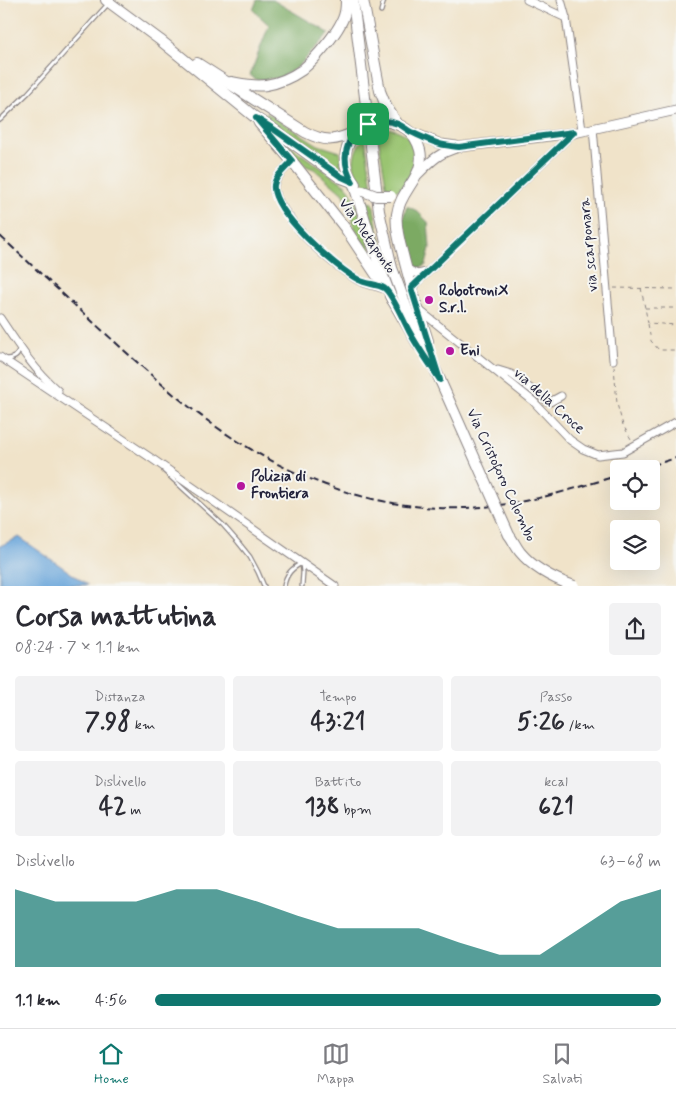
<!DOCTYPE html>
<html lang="it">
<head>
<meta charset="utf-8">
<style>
  :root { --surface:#fff; --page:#f2f2f3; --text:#2b2b33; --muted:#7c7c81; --line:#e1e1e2; --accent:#0f766e }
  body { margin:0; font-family:Mynerve,sans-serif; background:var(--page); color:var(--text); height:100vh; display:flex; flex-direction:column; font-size:19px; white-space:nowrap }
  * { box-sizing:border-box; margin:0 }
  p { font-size:16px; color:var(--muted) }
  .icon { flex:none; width:28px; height:28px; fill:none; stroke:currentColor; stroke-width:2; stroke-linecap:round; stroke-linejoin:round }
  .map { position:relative; height:586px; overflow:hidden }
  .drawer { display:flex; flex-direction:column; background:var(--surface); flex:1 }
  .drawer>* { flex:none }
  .fabs { position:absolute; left:610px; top:460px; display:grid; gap:10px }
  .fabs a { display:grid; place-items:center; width:50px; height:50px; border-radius:5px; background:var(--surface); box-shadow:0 5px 20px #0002; font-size:25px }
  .pin { position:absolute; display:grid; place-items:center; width:42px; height:42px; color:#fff; margin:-21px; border-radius:10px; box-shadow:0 2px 8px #0006 }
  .round { display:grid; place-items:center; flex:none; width:52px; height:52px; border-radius:5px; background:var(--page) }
  .summary { display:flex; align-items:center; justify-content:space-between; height:85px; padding:0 15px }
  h1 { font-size:28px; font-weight:700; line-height:38px }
  .metrics { display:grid; grid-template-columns:repeat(3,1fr); gap:8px; height:85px; padding:5px 15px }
  .metrics div { display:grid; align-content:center; border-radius:5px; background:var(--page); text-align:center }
  .metrics b { font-size:25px; font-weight:700 }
  .metrics small { font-size:14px; font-weight:400 }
  .metrics p { font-size:14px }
  .chart { height:140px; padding:10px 15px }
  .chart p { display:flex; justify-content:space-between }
  .chart svg { width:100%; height:90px; margin-top:5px; fill:var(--accent); opacity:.7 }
  ul { padding:0 15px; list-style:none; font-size:16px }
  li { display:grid; grid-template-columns:80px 60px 1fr; align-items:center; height:38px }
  li i { height:12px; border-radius:6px; background:var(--accent) }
  .dock { display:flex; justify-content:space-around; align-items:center; height:70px; border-top:1px solid var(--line); background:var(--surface); font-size:14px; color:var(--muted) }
  .dock a { display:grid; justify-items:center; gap:2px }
  .dock .on { color:var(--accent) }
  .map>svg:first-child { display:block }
  .green { fill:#9ac471; stroke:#5e7356 }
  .forest { fill:#7baa63; stroke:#4e664f }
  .water { fill:#69a5da; stroke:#46648a }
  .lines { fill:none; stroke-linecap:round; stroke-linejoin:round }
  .service-casing { stroke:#898282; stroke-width:5.5 }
  .minor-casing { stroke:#898282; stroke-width:9 }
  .tertiary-casing { stroke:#898282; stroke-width:11 }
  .secondary-casing { stroke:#898282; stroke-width:12 }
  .path { stroke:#898282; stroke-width:1; stroke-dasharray:4 4; stroke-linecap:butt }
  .service { stroke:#fff; stroke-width:3 }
  .minor { stroke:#fff; stroke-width:7 }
  .tertiary { stroke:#fff; stroke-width:9 }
  .secondary { stroke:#fff; stroke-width:10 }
  .rail { stroke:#22223b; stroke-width:2; stroke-dasharray:8 4; stroke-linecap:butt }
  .secondary-bridge-casing { stroke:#898282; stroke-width:12; stroke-linecap:butt }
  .secondary-bridge { stroke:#fff; stroke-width:10 }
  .route-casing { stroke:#fff; stroke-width:10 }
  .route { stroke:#0f766e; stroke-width:6 }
  .poi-dot { fill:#b5179e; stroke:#f6f6f2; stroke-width:2 }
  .labels { text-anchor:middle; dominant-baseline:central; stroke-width:4; stroke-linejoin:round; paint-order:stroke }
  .street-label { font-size:15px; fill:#22223b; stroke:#f6f6f2 }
  .poi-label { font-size:15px; font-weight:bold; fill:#22223b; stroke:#f6f6f2; text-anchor:start }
</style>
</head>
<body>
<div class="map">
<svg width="676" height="586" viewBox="0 0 676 586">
  <rect width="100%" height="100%" fill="#f6f6f2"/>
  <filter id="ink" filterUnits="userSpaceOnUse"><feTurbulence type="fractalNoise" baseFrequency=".02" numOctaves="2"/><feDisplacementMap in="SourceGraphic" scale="10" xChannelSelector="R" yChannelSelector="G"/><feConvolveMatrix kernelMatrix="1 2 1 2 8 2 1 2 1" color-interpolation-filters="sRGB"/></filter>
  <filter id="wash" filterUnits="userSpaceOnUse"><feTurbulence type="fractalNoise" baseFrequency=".0096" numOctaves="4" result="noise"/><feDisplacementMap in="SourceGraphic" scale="20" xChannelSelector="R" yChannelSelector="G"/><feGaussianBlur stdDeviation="1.12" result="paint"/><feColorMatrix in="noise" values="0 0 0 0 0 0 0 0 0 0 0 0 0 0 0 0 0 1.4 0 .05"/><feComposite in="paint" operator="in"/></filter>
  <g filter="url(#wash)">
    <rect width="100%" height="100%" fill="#f0e3c9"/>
    <g class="green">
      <path d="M267 113 318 145 340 152 342 173 264 118Z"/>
      <path d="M383 128C400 128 418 139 418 158 418 163 415 168 413 173 412 176 411 181 409 184 404 190 394 191 387 191L377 130Z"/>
      <path d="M365 137 372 188C367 184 360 180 357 174 350 162 356 146 365 137Z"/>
      <path d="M278 138 347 186 354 198 375 263 353 225V217L344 195 314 169 306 166Z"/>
      <path d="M366 202 373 203 378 231 390 271 388 272Z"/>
    </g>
    <g class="forest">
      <path d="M257 0H273L329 33 297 68 279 78 256 80 250 75 269 25 253 10Z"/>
      <path d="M407 206 417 211 428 222 430 248 426 265 420 268 411 264 405 247 402 221Z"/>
    </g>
    <path class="water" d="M19 537 88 585H0V546Z"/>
  </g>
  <g filter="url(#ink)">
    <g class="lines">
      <g class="service-casing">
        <g id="service">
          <path d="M381 11 384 0"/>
          <path d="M0 120 28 93 107 5"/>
          <path d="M6 359C13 359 18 357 19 350"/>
          <path d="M164 471 223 525 238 542 250 557 258 572 264 586"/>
          <path d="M284 586C286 574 292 568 302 563L303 572 302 586"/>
        </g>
      </g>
      <g class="minor-casing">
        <g id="minor">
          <path d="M527 0 566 18"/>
          <path d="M561 0 566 18 582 130"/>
          <path d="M593 128 613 360"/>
          <path d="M292 161C286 168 275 176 274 186 273 194 280 203 284 210 303 238 328 261 356 279 364 284 376 286 385 289"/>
          <path d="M406 268 417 274 427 272"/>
          <path d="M411 288 573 133"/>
          <path d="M418 309 533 401 570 440 583 449 598 455 623 452 676 422"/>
          <path d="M0 318C18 345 34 370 58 391"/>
          <path d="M0 357 151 458 335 586"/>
          <path d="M498 370 511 374 547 401 550 402 561 396"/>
        </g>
      </g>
      <g class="tertiary-casing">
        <g id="tertiary">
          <path d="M409 131 441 144 456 146"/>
          <path d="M418 174C433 159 439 153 459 147L574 133 676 110"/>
        </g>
      </g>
      <g class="secondary-casing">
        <g id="secondary">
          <path d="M106 0 160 40 256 118 272 128 339 177 353 182 380 268 392 300"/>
          <path d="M353 0 379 211 392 268 408 311 440 380"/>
          <path d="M363 0 380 91 386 106 397 123"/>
          <path d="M197 63 305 132C326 143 336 141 357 131"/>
          <path d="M231 82C242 84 255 87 266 85 278 83 292 77 302 70 315 59 342 29 345 12 346 8 346 4 346 0"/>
          <path d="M384 121C402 124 415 131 420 150 426 176 400 190 397 214 395 227 400 243 403 255 410 284 419 312 428 341"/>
          <path d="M259 123 296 166 345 228 381 282"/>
          <path d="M355 184C340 166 343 149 356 132"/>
          <path d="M390 296 419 346"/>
        </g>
      </g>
      <g class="path">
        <path d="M614 288 676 289"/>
        <path d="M641 288 648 323 676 325"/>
        <path d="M645 308H676"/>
        <path d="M648 324 651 341 659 350H676"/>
        <path d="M614 366 617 404 623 425 631 439"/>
      </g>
      <use href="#service" class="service"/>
      <use href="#minor" class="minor"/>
      <use href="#tertiary" class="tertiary"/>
      <use href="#secondary" class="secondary"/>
      <g class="rail">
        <path d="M0 236C35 268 70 301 105 333 125 351 144 369 164 386 254 464 361 517 483 507 530 503 574 489 619 475"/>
        <path d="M640 469 676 458"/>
      </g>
      <g class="secondary-bridge-casing">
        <g id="secondary-bridge">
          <path d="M357 131 368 124 384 121"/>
          <path d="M363 191 376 196H391"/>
          <path d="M440 380 509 535C513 540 516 547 520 552 534 569 554 579 574 586"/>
        </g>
      </g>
      <use href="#secondary-bridge" class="secondary-bridge"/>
    </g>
  </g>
  <g class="lines" filter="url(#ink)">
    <g class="route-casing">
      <path id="route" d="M256 118 272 128 340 176 353 182C345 169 343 156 349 142 352 136 357 131 362 128 373 121 386 119 398 124 403 126 407 130 411 132 420 136 430 141 440 144 446 146 453 146 459 147L574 132 411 288 440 380C430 364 418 348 409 331 404 322 392 293 384 288 377 284 366 284 359 280 338 270 270 210 274 185 275 176 286 168 292 161Z"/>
    </g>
    <use href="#route" class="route"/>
  </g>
  <g class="poi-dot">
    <circle cx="429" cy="300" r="5"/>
    <circle cx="450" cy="351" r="5"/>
    <circle cx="241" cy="486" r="5"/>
  </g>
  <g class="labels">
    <g class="street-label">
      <text transform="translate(367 236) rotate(55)">Via Metaponto</text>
      <text transform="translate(589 245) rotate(-95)">via scarponara</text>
      <text transform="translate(549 401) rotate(42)">via della Croce</text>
      <text transform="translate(501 475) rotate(65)">Via Cristoforo Colombo</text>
    </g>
    <g class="poi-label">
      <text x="439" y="291">RobotroniX<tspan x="439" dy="17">S.r.l.</tspan></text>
      <text x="460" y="351">Eni</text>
      <text x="251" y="477">Polizia di<tspan x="251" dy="17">Frontiera</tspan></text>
    </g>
  </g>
</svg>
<div class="fabs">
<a><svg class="icon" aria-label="locate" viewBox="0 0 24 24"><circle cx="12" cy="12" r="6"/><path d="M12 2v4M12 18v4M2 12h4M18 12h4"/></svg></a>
<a><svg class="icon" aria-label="layers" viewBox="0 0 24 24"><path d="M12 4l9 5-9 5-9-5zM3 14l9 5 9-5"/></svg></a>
</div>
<div class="pin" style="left:368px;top:124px;background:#1e9e55"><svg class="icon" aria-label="arrive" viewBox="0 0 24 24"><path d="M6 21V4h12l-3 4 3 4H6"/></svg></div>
</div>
<section class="drawer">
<div class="summary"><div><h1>Corsa mattutina</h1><p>08:24 · 7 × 1.1 km</p></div><a class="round"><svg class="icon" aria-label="share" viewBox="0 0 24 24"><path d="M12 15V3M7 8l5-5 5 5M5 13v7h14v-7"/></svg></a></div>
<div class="metrics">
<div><p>Distanza</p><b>7.98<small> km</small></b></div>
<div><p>Tempo</p><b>43:21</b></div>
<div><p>Passo</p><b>5:26<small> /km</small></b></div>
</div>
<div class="metrics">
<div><p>Dislivello</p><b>42<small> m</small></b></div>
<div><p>Battito</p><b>138<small> bpm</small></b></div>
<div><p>kcal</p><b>621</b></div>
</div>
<div class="chart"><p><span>Dislivello</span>63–68 m</p>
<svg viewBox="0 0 160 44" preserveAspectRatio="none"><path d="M0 44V6L10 12L20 12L30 12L40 6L50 6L60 12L70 19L80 25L90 25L100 25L110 32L120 38L130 38L140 25L150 12L160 6V44z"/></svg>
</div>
<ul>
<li><b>1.1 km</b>4:56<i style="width:100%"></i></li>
</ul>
</section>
<nav class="dock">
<a class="on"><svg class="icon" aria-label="home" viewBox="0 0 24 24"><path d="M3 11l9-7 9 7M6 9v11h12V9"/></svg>Home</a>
<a><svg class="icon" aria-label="map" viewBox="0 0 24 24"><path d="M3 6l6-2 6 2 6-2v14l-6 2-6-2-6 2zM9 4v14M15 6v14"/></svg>Mappa</a>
<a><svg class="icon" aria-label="saved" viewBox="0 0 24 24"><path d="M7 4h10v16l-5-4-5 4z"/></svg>Salvati</a>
</nav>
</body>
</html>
